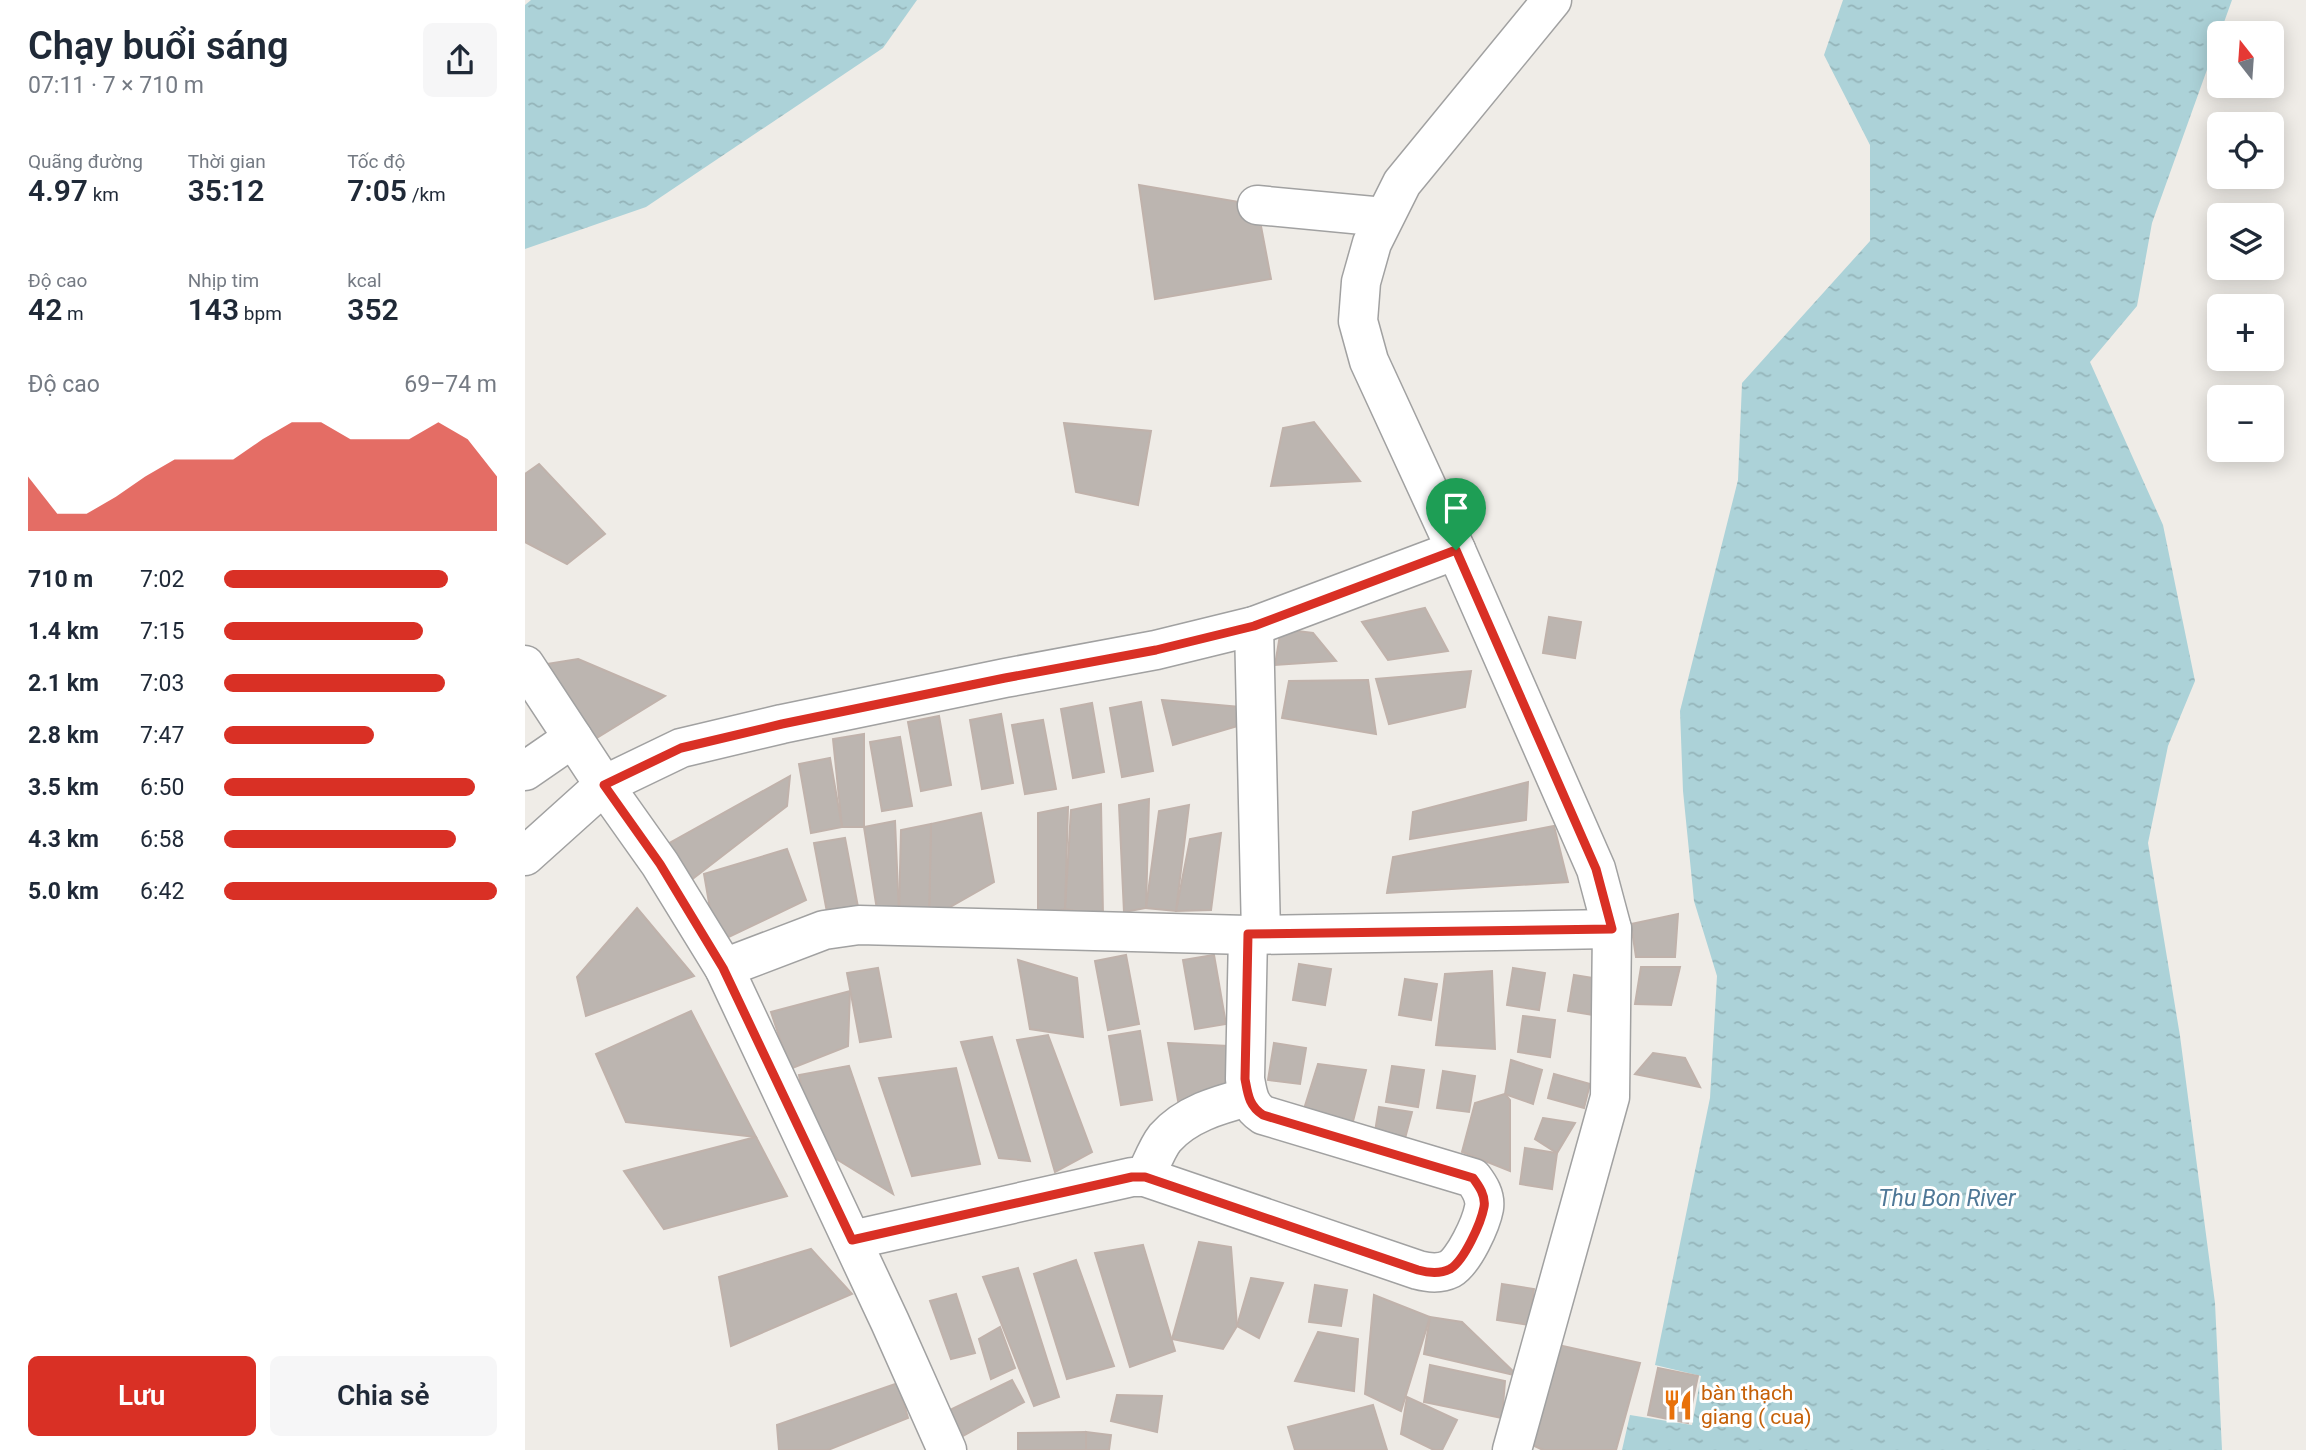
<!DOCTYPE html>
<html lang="vi">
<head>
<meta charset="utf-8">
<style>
  :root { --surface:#fff; --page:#f6f6f7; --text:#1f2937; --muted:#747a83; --accent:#d93025 }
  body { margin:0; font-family:Roboto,sans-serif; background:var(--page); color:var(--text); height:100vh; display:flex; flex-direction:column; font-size:26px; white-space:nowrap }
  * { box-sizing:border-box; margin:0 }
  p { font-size:23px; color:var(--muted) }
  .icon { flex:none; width:38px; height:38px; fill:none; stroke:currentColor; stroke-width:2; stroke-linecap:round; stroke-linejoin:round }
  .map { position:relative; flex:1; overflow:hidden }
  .side { display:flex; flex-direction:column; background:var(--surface); width:525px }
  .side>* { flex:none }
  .needle { width:46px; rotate:343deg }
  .tools { position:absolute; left:1682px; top:21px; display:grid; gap:14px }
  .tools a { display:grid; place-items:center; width:77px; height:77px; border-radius:10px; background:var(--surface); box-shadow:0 4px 18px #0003; font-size:35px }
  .pin { position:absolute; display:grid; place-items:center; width:60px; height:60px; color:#fff; margin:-72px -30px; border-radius:50% 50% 50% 0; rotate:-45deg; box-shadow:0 0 7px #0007 }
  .pin .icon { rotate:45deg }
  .round { display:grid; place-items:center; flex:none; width:74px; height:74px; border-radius:10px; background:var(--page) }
  .head { display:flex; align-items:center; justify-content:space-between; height:119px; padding:0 28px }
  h1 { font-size:38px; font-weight:600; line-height:52px }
  .figures { display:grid; grid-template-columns:repeat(3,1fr); gap:10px; height:119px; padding:7px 28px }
  .figures div { display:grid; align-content:center }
  .figures b { font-size:30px; font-weight:600 }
  .figures small { font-size:19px; font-weight:400 }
  .figures p { font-size:19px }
  .chart { height:196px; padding:14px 28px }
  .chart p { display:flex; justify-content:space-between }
  .chart svg { width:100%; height:126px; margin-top:7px; fill:var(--accent); opacity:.7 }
  .button { display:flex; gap:14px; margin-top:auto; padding:14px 28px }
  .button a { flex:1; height:80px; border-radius:10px; background:var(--accent); color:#fff; font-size:28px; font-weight:600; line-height:80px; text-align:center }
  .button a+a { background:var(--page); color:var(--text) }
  ul { padding:0 28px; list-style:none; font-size:23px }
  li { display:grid; grid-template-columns:112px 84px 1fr; align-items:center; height:52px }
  li i { height:18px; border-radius:9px; background:var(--accent) }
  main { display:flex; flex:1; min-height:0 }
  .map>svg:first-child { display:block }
  .water { fill:url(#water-ripples) }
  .building { fill:#bcb5b0; stroke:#c0b2ab; stroke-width:2 }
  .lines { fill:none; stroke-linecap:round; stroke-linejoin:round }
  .minor-casing { stroke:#a1a1a1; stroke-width:41 }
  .minor { stroke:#fff; stroke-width:38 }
  .route-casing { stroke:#fff; stroke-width:14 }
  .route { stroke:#d93025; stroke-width:9 }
  .labels { text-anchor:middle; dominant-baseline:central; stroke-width:6; stroke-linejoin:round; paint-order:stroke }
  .food-label { font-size:21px; fill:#c56008; stroke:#fff; text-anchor:start }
  .water-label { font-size:23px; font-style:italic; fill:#4f7897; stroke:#fff }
</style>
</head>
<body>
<main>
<section class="side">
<div class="head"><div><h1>Chạy buổi sáng</h1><p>07:11 · 7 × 710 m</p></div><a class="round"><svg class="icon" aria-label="share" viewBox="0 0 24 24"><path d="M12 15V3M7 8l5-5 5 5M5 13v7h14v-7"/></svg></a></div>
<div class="figures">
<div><p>Quãng đường</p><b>4.97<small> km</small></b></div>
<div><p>Thời gian</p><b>35:12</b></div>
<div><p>Tốc độ</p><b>7:05<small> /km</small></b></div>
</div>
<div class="figures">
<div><p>Độ cao</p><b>42<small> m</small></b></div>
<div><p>Nhịp tim</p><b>143<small> bpm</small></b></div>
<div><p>kcal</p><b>352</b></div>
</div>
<div class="chart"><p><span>Độ cao</span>69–74 m</p>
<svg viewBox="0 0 160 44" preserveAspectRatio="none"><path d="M0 44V25L10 38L20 38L30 32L40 25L50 19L60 19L70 19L80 12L90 6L100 6L110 12L120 12L130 12L140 6L150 12L160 25V44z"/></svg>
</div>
<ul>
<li><b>710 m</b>7:02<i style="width:82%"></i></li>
<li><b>1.4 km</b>7:15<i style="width:73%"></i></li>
<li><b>2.1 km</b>7:03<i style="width:81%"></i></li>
<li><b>2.8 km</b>7:47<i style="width:55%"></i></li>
<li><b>3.5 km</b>6:50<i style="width:92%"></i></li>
<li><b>4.3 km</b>6:58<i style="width:85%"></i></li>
<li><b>5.0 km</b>6:42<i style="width:100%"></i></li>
</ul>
<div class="button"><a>Lưu</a><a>Chia sẻ</a></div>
</section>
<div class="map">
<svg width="1781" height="1450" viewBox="0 0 1781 1450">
  <defs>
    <pattern id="water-ripples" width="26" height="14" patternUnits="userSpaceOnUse" patternTransform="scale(1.75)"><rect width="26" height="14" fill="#acd2d8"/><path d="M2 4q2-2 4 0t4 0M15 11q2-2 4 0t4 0" fill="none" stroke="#94b4b9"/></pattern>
  </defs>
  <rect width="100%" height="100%" fill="#efece7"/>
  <g class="water">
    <path d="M6 0H392L358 48 121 207 0 249V5Z"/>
    <path d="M1318 0H1707L1627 223 1612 306 1565 362 1638 525 1670 681 1643 746 1623 843 1655 1036 1690 1303 1697 1450H1097L1105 1415 1167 1425 1176 1376 1130 1365 1185 1098 1192 976 1169 901 1158 791 1155 711 1213 480 1217 383 1345 241V145L1299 55Z"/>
  </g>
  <g class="building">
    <path d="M614 185 732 205 746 279 630 299Z"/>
    <path d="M789 422 835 481 746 486 758 428Z"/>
    <path d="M539 423 626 431 613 505 551 492Z"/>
    <path d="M14 464 80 534 42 564 0 542V474Z"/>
    <path d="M900 608 923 651 863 660 837 622Z"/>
    <path d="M1024 617 1056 622 1050 658 1018 653Z"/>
    <path d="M756 629 788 633 811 661 750 665Z"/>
    <path d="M53 659 140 696 65 742 22 664Z"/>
    <path d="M946 671 940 707 864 724 851 679Z"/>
    <path d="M843 680 851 734 757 718 764 681Z"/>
    <path d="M637 700 715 707 716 725 648 745Z"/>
    <path d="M616 702 628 771 597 777 585 708Z"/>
    <path d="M567 703 579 772 548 778 536 709Z"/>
    <path d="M476 714 488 783 457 789 445 720Z"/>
    <path d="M414 716 426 785 396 791 383 722Z"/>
    <path d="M518 720 531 789 500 794 487 725Z"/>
    <path d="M339 734V827H317L308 739Z"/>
    <path d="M375 737 387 806 357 811 345 742Z"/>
    <path d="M305 758 317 827 286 833 274 764Z"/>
    <path d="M265 776 262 806 161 884 141 845Z"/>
    <path d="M1003 782 1001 820 885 839 888 812Z"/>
    <path d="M624 799 621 908 599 912 594 805Z"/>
    <path d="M576 804 578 916 540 909 546 810Z"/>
    <path d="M664 805 651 911 621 908 634 811Z"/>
    <path d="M543 807 540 909 513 915V813Z"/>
    <path d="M456 813 469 882 404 919 406 824Z"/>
    <path d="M370 821 374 914 352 910 339 827Z"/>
    <path d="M406 824 404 919 374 914 376 830Z"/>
    <path d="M1029 826 1043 882 862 893 868 857Z"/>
    <path d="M696 833 686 910 651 911 665 839Z"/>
    <path d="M320 838 333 907 302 912 289 843Z"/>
    <path d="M262 849 281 900 191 943 179 874Z"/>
    <path d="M112 908 169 976 61 1016 52 977Z"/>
    <path d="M1153 914 1150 957H1111L1106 924Z"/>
    <path d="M601 955 614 1024 583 1030 570 961Z"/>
    <path d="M689 955 701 1024 670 1029 658 960Z"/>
    <path d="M493 960 552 978 558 1037 505 1029Z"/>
    <path d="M774 964 806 969 800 1005 768 1000Z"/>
    <path d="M1116 967H1155L1146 1005 1110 1004Z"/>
    <path d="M353 968 366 1037 335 1042 322 973Z"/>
    <path d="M988 968 1020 973 1014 1010 982 1005Z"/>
    <path d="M967 971 970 1049 911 1045 920 974Z"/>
    <path d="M1049 975 1081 980 1075 1016 1043 1011Z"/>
    <path d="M880 979 912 984 906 1020 874 1015Z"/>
    <path d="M325 991 323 1046 265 1069 246 1012Z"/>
    <path d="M166 1011 231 1137 101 1122 71 1054Z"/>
    <path d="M998 1016 1030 1020 1025 1057 993 1052Z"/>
    <path d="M615 1031 627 1100 596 1105 584 1036Z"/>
    <path d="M523 1035 567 1152 530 1172 492 1040Z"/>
    <path d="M467 1037 505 1161 474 1158 436 1042Z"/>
    <path d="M643 1043 703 1046 707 1088 655 1112Z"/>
    <path d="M749 1043 781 1048 775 1084 743 1080Z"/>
    <path d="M1128 1053 1160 1058 1175 1087 1110 1074Z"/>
    <path d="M986 1060 1017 1070 1008 1104 980 1094Z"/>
    <path d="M793 1064 841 1070 825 1133 779 1109Z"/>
    <path d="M324 1066 368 1194 287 1144 274 1075Z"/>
    <path d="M867 1066 899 1070 893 1107 861 1102Z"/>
    <path d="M431 1068 455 1164 387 1176 354 1078Z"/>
    <path d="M918 1071 950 1076 944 1112 912 1108Z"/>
    <path d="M1029 1074 1065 1084 1059 1108 1023 1098Z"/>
    <path d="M980 1094 985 1100V1171L937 1152 950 1103Z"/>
    <path d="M854 1107 887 1112 878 1146 848 1144Z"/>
    <path d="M1018 1118 1050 1123 1032 1153 1010 1139Z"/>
    <path d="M231 1137 262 1196 139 1229 99 1171Z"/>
    <path d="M1000 1148 1032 1153 1027 1189 995 1184Z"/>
    <path d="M674 1242 706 1247 712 1326 698 1349 647 1339Z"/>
    <path d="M618 1245 650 1351 605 1367 570 1253Z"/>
    <path d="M286 1249 327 1294 206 1346 194 1277Z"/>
    <path d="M551 1260 589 1366 542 1379 509 1274Z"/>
    <path d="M493 1268 534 1397 509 1406 458 1277Z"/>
    <path d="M726 1278 758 1283 734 1338 712 1326Z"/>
    <path d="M977 1284 1009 1289 1004 1325 972 1320Z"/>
    <path d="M790 1285 822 1290 816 1326 784 1322Z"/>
    <path d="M431 1294 450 1353 426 1359 405 1301Z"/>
    <path d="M849 1295 905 1317 876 1411 840 1394Z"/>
    <path d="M905 1317 937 1322 993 1376 899 1354Z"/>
    <path d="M475 1327 490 1368 466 1379 454 1339Z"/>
    <path d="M793 1332 833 1339 829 1391 770 1381Z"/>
    <path d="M1033 1345 1115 1363 1091 1450H1018L1005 1444Z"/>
    <path d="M905 1365 980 1381 977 1418 899 1402Z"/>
    <path d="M1133 1368 1173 1376 1163 1423 1123 1415Z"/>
    <path d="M487 1380 499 1402 438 1436 423 1411Z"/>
    <path d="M373 1383 383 1418 303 1450H254L252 1425Z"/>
    <path d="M592 1395 637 1396 632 1432 586 1421Z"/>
    <path d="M882 1397 932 1420 917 1450H909L876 1434Z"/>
    <path d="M848 1405 862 1450H770L763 1427Z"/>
    <path d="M561 1432V1450H493V1433Z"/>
    <path d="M561 1432 586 1435 584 1450H561Z"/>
  </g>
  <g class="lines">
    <g class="minor-casing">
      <g id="minor">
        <path d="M732 205 859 217"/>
        <path d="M729 626 736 934"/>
        <path d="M0 665 79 785 135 864 199 968 365 1322 422 1450"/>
        <path d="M0 771 48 738"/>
        <path d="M0 856 79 785 156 748 257 724 480 678 631 650 729 626 931 550"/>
        <path d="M199 968 299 930 334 925 723 935 1087 929"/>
        <path d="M620 1177C626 1165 632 1148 640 1138 661 1114 693 1105 723 1097"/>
        <path d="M327 1240 607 1177H620L893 1270C904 1273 915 1274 925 1269 939 1261 956 1224 959 1208 961 1196 954 1186 948 1178L738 1115C724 1106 723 1095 720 1079L723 935"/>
        <path d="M987 1450 1085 1097 1087 929 1071 869 931 550 844 361 833 321 836 282 847 243 877 183 1027 0"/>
      </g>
    </g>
    <use href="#minor" class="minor"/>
  </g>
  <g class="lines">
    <g class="route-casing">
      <path id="route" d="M931 550 1071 869 1087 929 723 934 720 1079C723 1095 724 1106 738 1115L948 1178C954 1186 961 1196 959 1207 956 1223 939 1261 925 1269 915 1274 904 1273 893 1270L620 1177H607L327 1240 198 968 135 864 79 785 156 748 257 724 480 678 631 650 729 626Z"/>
    </g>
    <use href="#route" class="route"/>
  </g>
  <defs>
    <g id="restaurant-bare" transform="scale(2.415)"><path d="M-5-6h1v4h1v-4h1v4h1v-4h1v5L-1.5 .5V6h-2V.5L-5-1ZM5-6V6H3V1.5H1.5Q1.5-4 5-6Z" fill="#e8710a" stroke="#fff" stroke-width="2.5" paint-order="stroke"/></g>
  </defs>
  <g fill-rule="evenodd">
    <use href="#restaurant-bare" x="1153" y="1405"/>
  </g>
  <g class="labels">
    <g class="food-label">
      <text x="1176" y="1393">bàn thạch<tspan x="1176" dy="24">giang ( cua)</tspan></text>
    </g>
    <g class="water-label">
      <text x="1422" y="1198">Thu Bon River</text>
    </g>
  </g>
</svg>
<div class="tools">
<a><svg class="needle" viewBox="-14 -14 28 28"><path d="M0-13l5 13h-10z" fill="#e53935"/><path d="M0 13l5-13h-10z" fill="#747a83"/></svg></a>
<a><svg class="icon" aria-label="locate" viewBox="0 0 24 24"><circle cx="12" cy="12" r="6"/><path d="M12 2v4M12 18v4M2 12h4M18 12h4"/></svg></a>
<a><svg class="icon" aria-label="layers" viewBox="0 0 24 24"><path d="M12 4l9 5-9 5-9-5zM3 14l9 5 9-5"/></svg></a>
<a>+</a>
<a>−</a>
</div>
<div class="pin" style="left:931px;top:550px;background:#1e9e55"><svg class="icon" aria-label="arrive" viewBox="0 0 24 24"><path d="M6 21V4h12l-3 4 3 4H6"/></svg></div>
</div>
</main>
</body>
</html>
